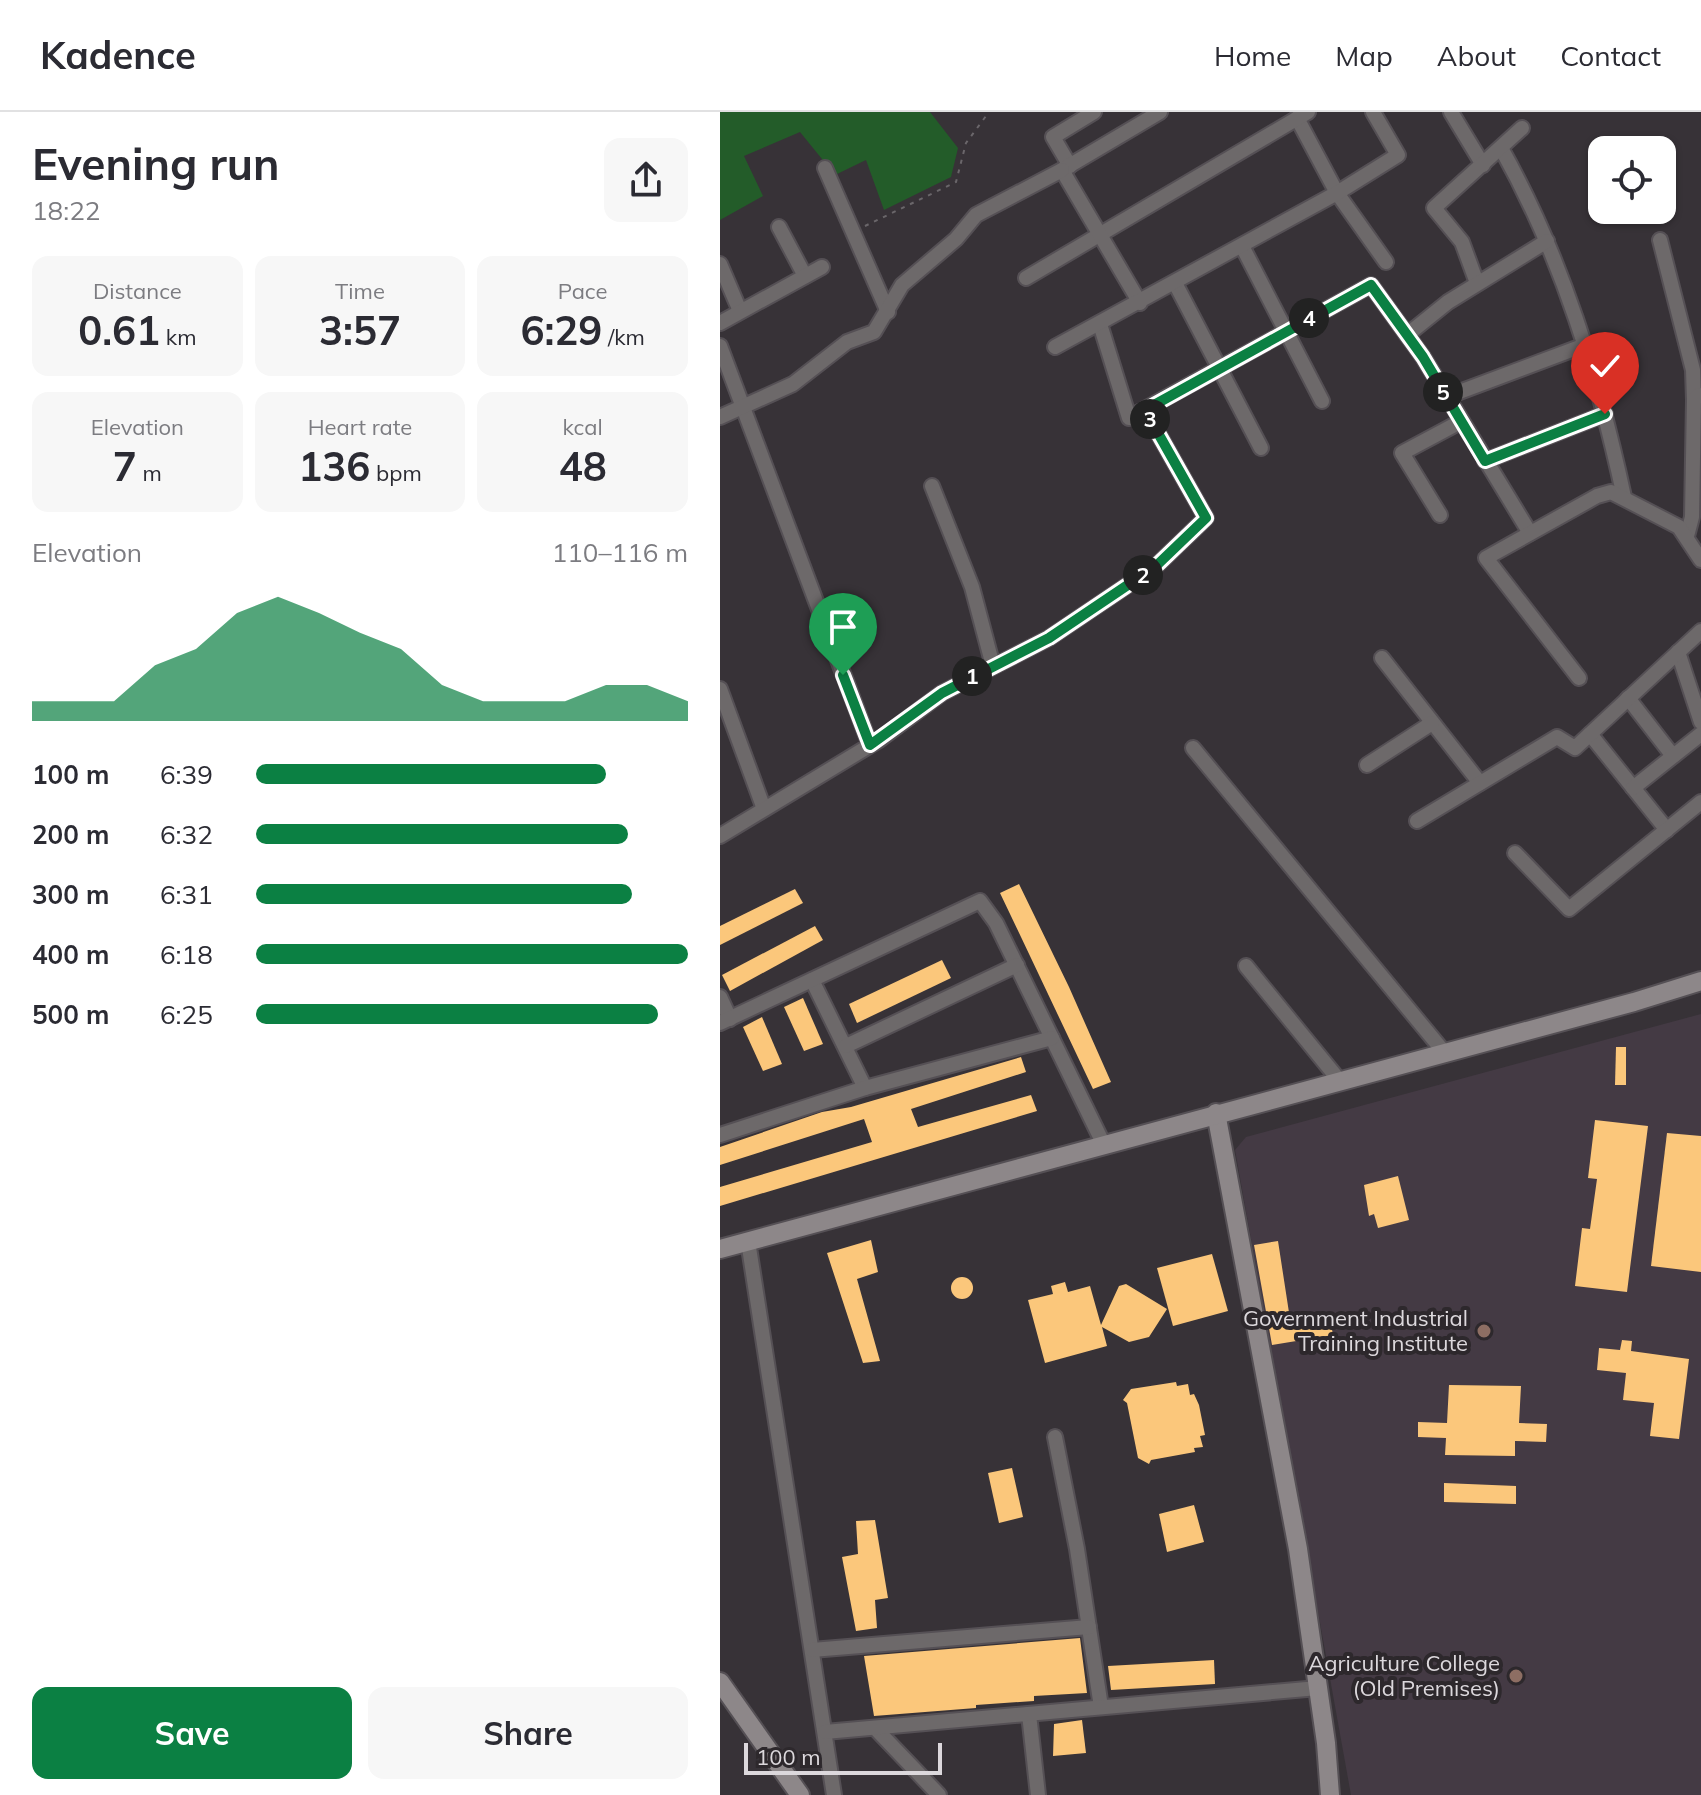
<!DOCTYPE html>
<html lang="en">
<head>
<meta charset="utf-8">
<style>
  :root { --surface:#fff; --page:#f7f7f7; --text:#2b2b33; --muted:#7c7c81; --line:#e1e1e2; --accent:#0b8043 }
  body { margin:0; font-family:Mulish,sans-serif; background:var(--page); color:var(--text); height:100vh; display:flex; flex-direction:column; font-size:30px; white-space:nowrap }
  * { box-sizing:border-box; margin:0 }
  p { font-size:26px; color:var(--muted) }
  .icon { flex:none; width:44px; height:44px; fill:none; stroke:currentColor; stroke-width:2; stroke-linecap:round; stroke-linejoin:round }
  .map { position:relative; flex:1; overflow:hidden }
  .drawer { display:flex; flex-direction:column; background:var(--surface); width:720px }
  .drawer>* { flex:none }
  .fabs { position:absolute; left:868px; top:24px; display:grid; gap:16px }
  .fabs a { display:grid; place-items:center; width:88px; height:88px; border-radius:16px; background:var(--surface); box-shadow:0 2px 6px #0004; font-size:40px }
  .scale { position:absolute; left:24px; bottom:20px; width:198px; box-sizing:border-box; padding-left:8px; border:4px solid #dcd8dc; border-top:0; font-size:22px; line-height:28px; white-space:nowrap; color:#dcd8dc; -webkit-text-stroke:6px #2d282c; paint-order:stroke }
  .pin { position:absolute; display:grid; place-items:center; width:68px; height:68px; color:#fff; margin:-82px -34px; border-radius:50% 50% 50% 0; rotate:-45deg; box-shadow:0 0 8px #0007 }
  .pin .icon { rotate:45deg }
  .km { position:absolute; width:40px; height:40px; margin:-20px; border-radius:50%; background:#222; color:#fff; font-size:22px; line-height:40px; text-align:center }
  .round { display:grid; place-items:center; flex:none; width:84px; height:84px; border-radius:16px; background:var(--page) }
  .summary { display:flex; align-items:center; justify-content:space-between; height:136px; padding:0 32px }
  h1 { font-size:44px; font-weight:700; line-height:60px }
  .figures { display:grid; grid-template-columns:repeat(3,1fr); gap:12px; height:136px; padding:8px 32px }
  .figures div { display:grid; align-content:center; border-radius:16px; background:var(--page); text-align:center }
  .figures b { font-size:40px; font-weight:700 }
  .figures small { font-size:22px; font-weight:400 }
  .figures p { font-size:22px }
  .chart { height:224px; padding:16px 32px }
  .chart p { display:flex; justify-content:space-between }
  .chart svg { width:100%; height:144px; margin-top:8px; fill:var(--accent); opacity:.7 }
  .action { display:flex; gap:16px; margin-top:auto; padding:16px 32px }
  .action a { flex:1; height:92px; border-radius:16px; background:var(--accent); color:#fff; font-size:32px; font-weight:700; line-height:92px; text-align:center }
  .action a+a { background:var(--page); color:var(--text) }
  ul { padding:0 32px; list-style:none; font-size:26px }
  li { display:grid; grid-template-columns:128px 96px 1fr; align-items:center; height:60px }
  li i { height:20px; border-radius:10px; background:var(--accent) }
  header { display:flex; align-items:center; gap:48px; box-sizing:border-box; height:112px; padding:0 40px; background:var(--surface); border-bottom:2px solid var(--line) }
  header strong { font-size:38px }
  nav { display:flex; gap:44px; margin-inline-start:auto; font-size:28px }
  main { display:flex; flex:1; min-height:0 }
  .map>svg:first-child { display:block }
  .built { fill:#443a44 }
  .green { fill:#235c29 }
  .building { fill:#fbc77b }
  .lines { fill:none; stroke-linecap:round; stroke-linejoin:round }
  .street-casing { stroke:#555055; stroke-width:18 }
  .secondary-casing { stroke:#555055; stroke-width:22 }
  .path { stroke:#6a666a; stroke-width:2; stroke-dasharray:4 6; stroke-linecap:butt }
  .street { stroke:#6d696a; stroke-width:14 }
  .secondary { stroke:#8d8789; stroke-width:18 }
  .route-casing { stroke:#fff; stroke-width:16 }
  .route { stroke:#0b8043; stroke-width:10 }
  .education-dot { fill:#8d6e63; stroke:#2d282c; stroke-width:3 }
  .labels { text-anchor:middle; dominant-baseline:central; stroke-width:8; stroke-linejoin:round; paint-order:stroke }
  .poi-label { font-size:22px; fill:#dcd8dc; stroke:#2d282c; text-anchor:end }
</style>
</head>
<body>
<header>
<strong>Kadence</strong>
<nav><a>Home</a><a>Map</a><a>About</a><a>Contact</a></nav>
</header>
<main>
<section class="drawer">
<div class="summary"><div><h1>Evening run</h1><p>18:22</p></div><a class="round"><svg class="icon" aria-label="share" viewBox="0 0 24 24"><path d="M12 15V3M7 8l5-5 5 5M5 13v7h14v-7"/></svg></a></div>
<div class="figures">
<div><p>Distance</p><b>0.61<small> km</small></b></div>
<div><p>Time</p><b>3:57</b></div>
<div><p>Pace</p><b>6:29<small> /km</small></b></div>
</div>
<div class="figures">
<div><p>Elevation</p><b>7<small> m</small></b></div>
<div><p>Heart rate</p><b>136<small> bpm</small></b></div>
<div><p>kcal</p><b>48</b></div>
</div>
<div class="chart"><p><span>Elevation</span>110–116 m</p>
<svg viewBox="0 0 160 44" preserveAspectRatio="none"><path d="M0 44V38L10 38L20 38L30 27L40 22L50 11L60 6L70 11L80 17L90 22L100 33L110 38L120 38L130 38L140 33L150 33L160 38V44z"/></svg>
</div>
<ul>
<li><b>100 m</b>6:39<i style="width:81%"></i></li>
<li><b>200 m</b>6:32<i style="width:86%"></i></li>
<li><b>300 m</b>6:31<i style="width:87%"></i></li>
<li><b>400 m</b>6:18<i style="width:100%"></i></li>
<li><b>500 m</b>6:25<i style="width:93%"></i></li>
</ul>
<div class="action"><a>Save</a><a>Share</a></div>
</section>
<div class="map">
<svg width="981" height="1683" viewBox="0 0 981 1683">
  <rect width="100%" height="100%" fill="#373237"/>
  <path class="built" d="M981 902V1683H631L515 1038 526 1025Z"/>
  <path class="green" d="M0 0H210L238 36 231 65 164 98 146 48 115 63 80 20 24 44 43 84 0 108Z"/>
  <g class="building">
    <path d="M299 772 349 875 391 970 373 977 301 825 280 781Z"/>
    <path d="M75 777 83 791 0 833V814Z"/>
    <path d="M95 814 103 828 10 879 2 863Z"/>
    <path d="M222 848 231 866 137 911 129 892Z"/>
    <path d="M83 886 103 932 84 939 64 895Z"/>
    <path d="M42 905 62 952 43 959 23 915Z"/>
    <path d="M896 935H906V973H895Z"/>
    <path d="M301 945 306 960 191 997 198 1015 311 983 317 999 0 1094V1075L152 1030 144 1007 0 1053V1035L102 1000 131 995Z"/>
    <path d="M875 1008 928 1014 907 1180 855 1174 862 1116 870 1117 877 1067 868 1066Z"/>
    <path d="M947 1021 981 1024V1160L931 1154Z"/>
    <path d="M678 1064 689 1108 658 1116 654 1102 649 1104 644 1073Z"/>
    <path d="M151 1128 158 1160 137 1167 160 1249 143 1251 107 1141Z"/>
    <path d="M558 1129 570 1207 609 1201 613 1223 552 1233 534 1133Z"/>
    <path d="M492 1142 508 1199 453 1214 437 1156Z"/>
    <circle cx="242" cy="1176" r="11"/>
    <path d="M345 1170 348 1180 370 1174 381 1213 399 1174 406 1172 447 1197 429 1225 409 1230 382 1215 387 1234 325 1251 308 1188 333 1182 331 1174Z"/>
    <path d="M902 1228 912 1229 911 1239 969 1247 959 1327 930 1324 934 1291 903 1288 906 1261 877 1258 879 1236 900 1238Z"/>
    <path d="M456 1270 457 1274 468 1272 470 1283 474 1282 479 1293 485 1323 480 1324 483 1335 474 1336 475 1340 431 1348 429 1352 418 1346 407 1291 403 1288 411 1277Z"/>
    <path d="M729 1273 801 1274 799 1311 827 1312 826 1330 795 1329V1344L725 1343 726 1326 698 1325V1310L727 1311Z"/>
    <path d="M292 1356 303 1405 279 1411 268 1361Z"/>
    <path d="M724 1371 796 1374V1392L724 1390Z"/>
    <path d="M474 1393 484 1430 447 1440 439 1402Z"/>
    <path d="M155 1408 168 1486 155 1488 157 1516 136 1519 122 1445 138 1442 136 1409Z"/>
    <path d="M360 1526 367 1581 314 1584V1589L256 1593V1596L154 1604 144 1544Z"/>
    <path d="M494 1548 495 1572 391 1578 388 1554Z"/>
    <path d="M362 1608 366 1641 333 1644 334 1612Z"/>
  </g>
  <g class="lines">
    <g class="street-casing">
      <g id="street">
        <path d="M731 0 763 53"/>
        <path d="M577 6 617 81 666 150"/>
        <path d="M781 36C842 145 878 264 904 385"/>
        <path d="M350 54 333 25 374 0"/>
        <path d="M105 56 168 200"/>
        <path d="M59 115 85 164"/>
        <path d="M940 128 973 258 974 288"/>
        <path d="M522 134 602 289"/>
        <path d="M0 152 20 199"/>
        <path d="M306 166 588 0"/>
        <path d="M455 171 541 336"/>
        <path d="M757 171 742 130 714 96 802 16"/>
        <path d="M420 191 342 58 440 0"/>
        <path d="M0 211 102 155"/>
        <path d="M380 212 409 306 651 173 703 245 810 421"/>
        <path d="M687 223 728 190 827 129"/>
        <path d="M0 234 150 633"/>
        <path d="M335 235 617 81 678 43 653 0"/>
        <path d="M726 285 865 233"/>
        <path d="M0 305 73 272 127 230 154 220 182 173 236 127 256 103 342 58"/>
        <path d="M765 349 885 302"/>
        <path d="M212 374 252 475 273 554"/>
        <path d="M720 403 682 341 740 310"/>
        <path d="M967 424 972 405 974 288 979 283"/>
        <path d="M958 540 981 610"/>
        <path d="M662 546 760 671"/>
        <path d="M859 566 766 446 877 384 891 380 959 415 981 448"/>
        <path d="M0 577 44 697"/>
        <path d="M908 586 953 644"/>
        <path d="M870 622 947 718"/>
        <path d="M473 636 724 940"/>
        <path d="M647 653 712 611"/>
        <path d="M913 676 981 622"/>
        <path d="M697 709 837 625 855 636 981 519"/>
        <path d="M0 724 159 628 222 581 329 526 436 454 486 406 425 298"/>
        <path d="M795 741 849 797 981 690"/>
        <path d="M526 854 619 968"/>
        <path d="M92 868 145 976"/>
        <path d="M0 885 10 907"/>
        <path d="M0 911 260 789 276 811 383 1031"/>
        <path d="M126 934 297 853"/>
        <path d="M0 1023 145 976 332 926"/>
        <path d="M28 1129 114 1683"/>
        <path d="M335 1325 357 1437 381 1595"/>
        <path d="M92 1538 369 1515"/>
        <path d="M309 1602 318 1683"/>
        <path d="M155 1616 219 1683"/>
        <path d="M105 1620 598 1576"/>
      </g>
    </g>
    <g class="secondary-casing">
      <g id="secondary">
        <path d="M496 1001 578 1437 606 1631 610 1683"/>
        <path d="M0 1137 914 890 981 869"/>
        <path d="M0 1570 80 1683"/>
      </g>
    </g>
    <path class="path" d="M145 114 236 70 246 31 269 0"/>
    <use href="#street" class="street"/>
    <use href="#secondary" class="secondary"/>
  </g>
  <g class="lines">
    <g class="route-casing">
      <path id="route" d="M123 563 150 633 222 581 329 526 436 454 486 406 425 298 651 173 703 245 765 349 885 302"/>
    </g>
    <use href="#route" class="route"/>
  </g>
  <g class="education-dot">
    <circle cx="764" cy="1219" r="8"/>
    <circle cx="796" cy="1564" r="8"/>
  </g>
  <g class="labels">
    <g class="poi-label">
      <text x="748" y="1206">Government Industrial<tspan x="748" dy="25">Training Institute</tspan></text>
      <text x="780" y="1551">Agriculture College<tspan x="780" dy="25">(Old Premises)</tspan></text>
    </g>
  </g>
</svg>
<div class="fabs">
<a><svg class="icon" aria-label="locate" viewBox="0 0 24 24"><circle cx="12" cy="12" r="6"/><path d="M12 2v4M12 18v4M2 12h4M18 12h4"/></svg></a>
</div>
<div class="scale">100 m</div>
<div class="pin" style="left:123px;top:563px;background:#1e9e55"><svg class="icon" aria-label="arrive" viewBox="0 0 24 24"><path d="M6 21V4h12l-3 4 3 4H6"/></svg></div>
<div class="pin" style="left:885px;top:302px;background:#d93025"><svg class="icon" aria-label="check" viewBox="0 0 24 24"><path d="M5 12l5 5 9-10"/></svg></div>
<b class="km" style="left:252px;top:564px">1</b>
<b class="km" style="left:423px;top:463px">2</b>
<b class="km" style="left:430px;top:307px">3</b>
<b class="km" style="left:589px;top:206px">4</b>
<b class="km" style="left:723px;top:280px">5</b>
</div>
</main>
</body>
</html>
